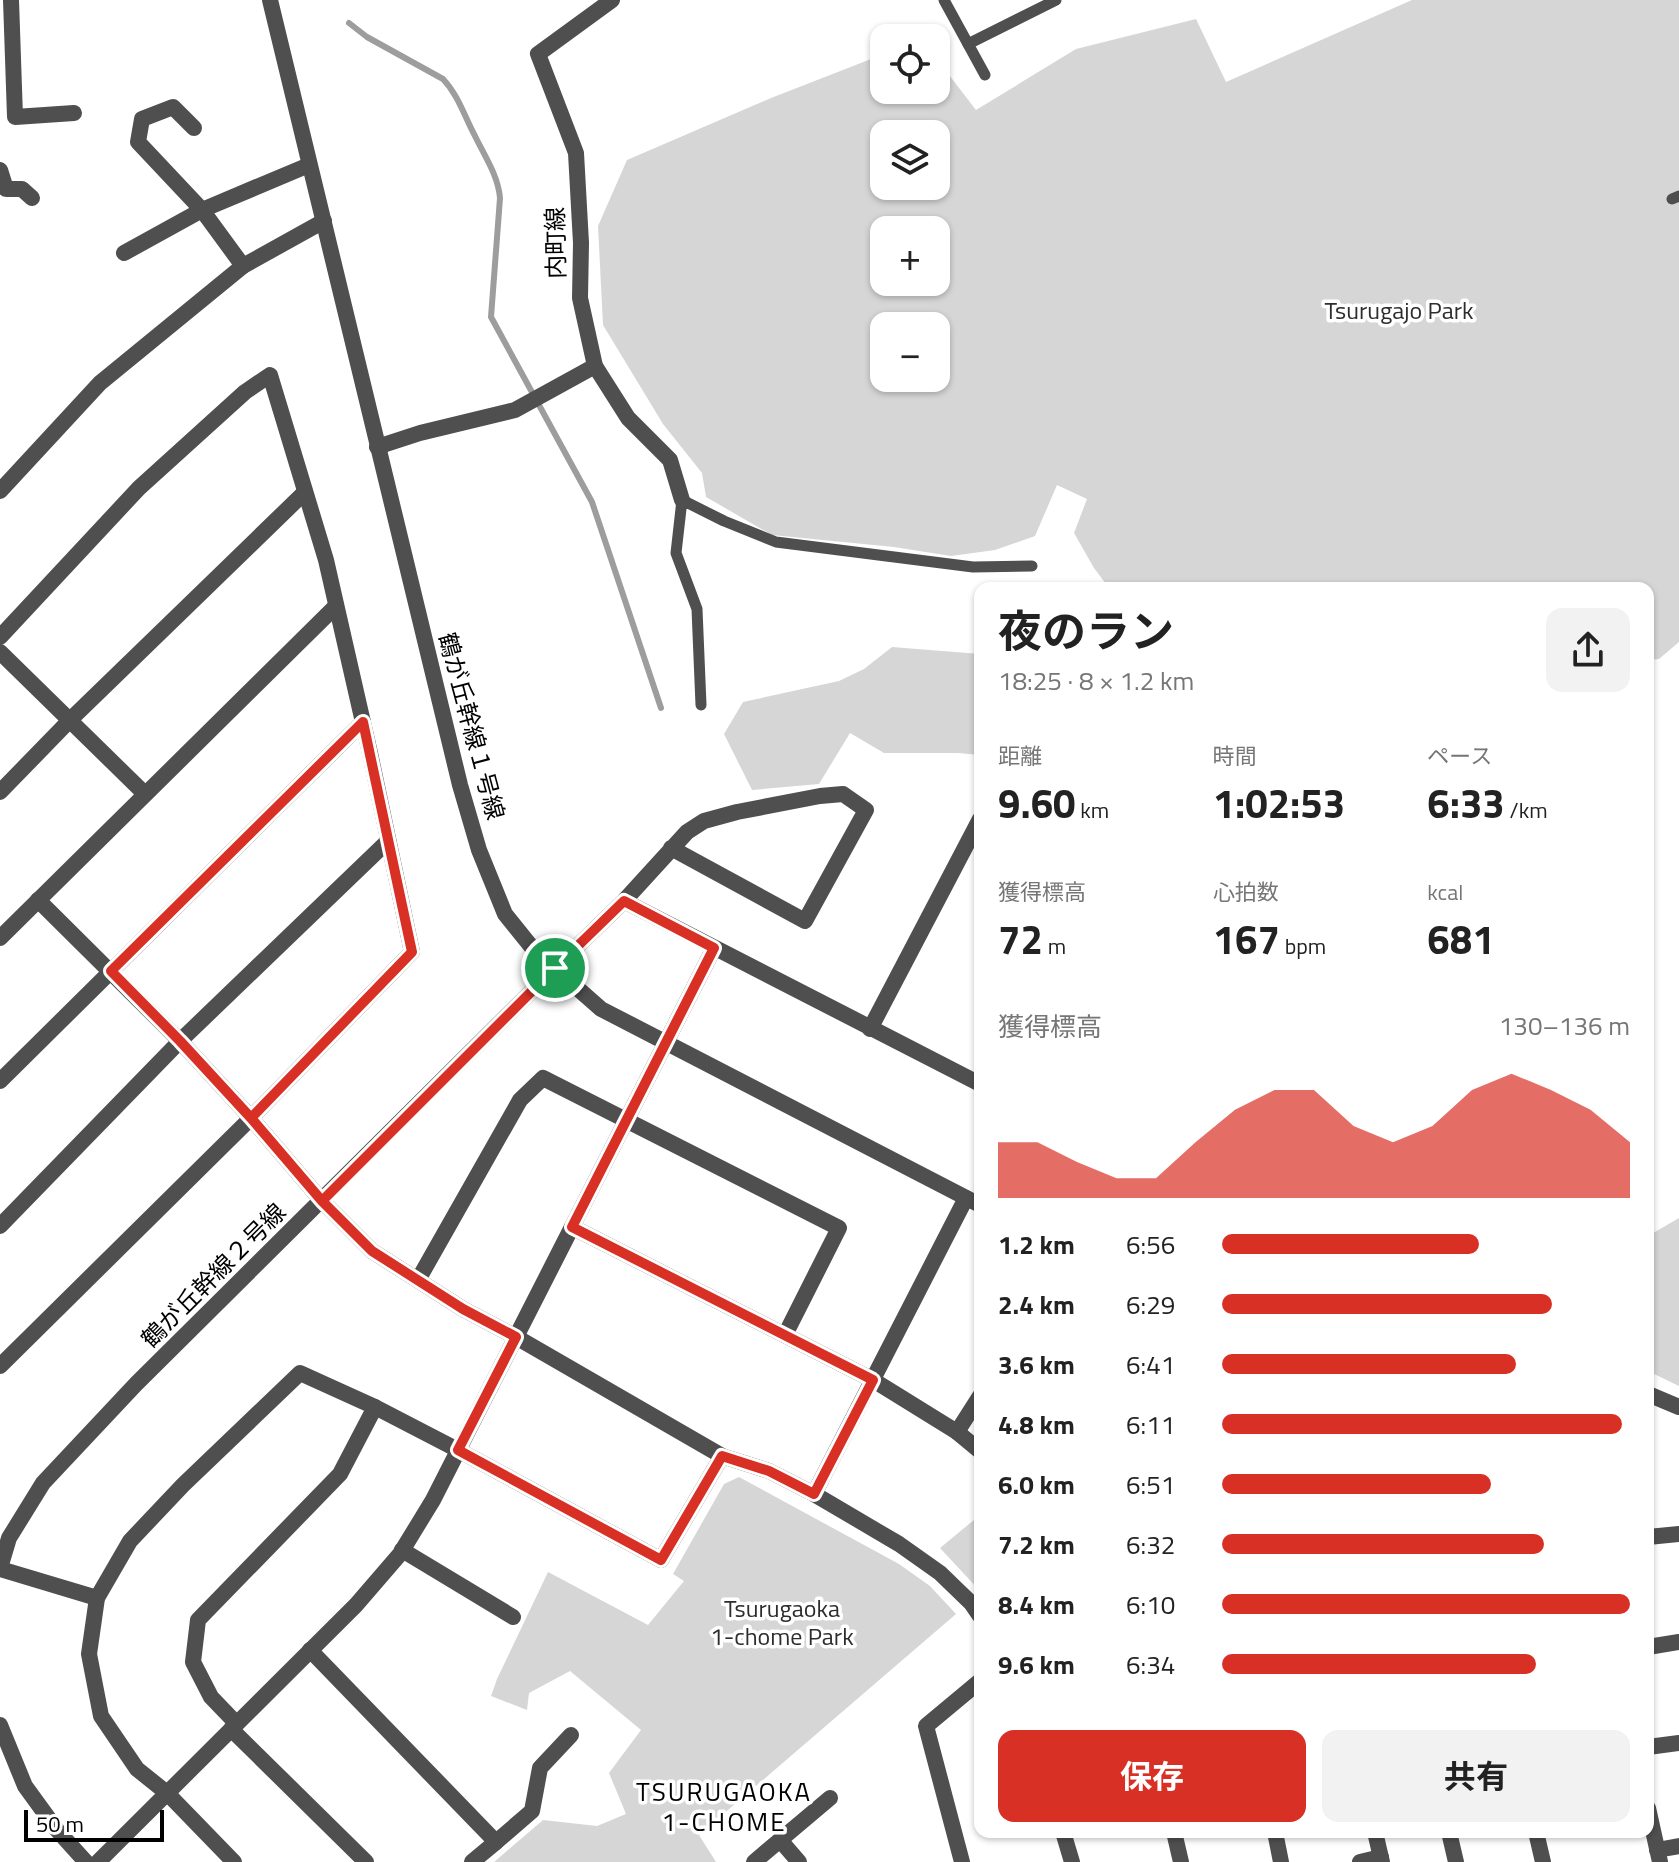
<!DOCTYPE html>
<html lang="ja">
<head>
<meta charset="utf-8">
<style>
  :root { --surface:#fff; --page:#f2f2f2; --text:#222; --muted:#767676; --accent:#d93025 }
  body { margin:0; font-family:"Titillium Web","Noto Sans JP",sans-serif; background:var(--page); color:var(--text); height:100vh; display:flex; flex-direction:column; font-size:30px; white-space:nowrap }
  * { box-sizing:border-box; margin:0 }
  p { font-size:26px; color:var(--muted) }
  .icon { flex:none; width:44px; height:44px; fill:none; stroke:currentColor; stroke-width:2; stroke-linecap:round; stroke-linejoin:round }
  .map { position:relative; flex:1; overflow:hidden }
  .side { position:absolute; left:974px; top:582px; width:680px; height:1256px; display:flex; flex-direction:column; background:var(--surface); border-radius:16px; box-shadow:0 2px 6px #0004 }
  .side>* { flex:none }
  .controls { position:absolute; left:870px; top:24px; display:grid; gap:16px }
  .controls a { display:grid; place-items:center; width:80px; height:80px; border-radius:16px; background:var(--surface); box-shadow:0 2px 6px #0004; font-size:40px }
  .scale { position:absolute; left:24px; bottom:20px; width:140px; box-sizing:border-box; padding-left:8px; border:4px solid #000; border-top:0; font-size:22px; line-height:28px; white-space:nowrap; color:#000; -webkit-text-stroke:6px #fff; paint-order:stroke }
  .pin { position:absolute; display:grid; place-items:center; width:68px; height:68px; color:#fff; margin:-34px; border:4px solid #fff; border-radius:50%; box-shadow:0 2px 8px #0007 }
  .round { display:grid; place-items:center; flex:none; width:84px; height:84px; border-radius:16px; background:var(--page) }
  .head { display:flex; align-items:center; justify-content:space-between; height:136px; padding:0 24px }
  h1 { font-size:44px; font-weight:700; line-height:60px }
  .figures { display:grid; grid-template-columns:repeat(3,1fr); gap:12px; height:136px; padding:8px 24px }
  .figures div { display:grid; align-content:center }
  .figures b { font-size:40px; font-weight:700 }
  .figures small { font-size:22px; font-weight:400 }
  .figures p { font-size:22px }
  .chart { height:224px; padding:16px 24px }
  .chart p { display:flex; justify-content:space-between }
  .chart svg { width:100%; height:144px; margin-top:8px; fill:var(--accent); opacity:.7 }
  .action { display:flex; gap:16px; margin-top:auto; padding:16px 24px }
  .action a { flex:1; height:92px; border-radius:16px; background:var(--accent); color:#fff; font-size:32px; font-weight:700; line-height:92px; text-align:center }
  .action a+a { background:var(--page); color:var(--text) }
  ul { padding:0 24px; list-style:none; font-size:26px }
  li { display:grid; grid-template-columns:128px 96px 1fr; align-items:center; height:60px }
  li i { height:20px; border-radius:10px; background:var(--accent) }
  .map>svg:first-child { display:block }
  .green { fill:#d6d6d6; fill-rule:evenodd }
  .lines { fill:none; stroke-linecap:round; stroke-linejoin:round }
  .stream { stroke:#9d9d9d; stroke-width:6 }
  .service { stroke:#4f4f4f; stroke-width:11 }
  .minor { stroke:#4f4f4f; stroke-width:16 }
  .tertiary { stroke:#4f4f4f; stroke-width:16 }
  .route-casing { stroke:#fff; stroke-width:16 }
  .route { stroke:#d93025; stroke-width:10 }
  .labels { text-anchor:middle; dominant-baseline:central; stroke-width:7; stroke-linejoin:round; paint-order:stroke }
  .street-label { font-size:24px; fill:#000; stroke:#fff }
  .park-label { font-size:24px; fill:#2d2d2d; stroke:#fff }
  .neighbourhood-label { font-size:26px; letter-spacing:2px; fill:#000; stroke:#fff }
</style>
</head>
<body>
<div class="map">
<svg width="1679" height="1862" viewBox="0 0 1679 1862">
  <rect width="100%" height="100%" fill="#fff"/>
  <g class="green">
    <path d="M1412 0H1679V642L1659 659 1648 660V588H1109L1094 568 1074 533 1087 499 1057 485 1035 536 995 550 951 556 894 547 772 535 706 497 702 473 663 424 603 325 598 226 627 160 771 98 884 54V90H936V58L976 110 1076 49 1196 19 1226 82ZM884 134H936V186H884ZM884 230H936V282H884ZM884 326H936V378H884Z"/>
    <path d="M892 647 980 654V755L958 753H884L850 733 819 784 752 790 724 734 743 702 839 681 864 669Z"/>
    <path d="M1679 1218V1386L1648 1371V1236Z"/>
    <path d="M739 1477 899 1564 930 1586 956 1614 699 1835 716 1862H494L543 1820 597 1826 626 1814 609 1773 641 1730 570 1671 529 1693 527 1710 491 1696 497 1679 548 1572 648 1625 684 1581 673 1574 724 1484Z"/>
    <path d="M980 1515V1591L940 1548Z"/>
  </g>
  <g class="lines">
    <path class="stream" d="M349 23 367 37 443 79C458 95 464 115 474 134 484 155 498 175 500 198L491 317 592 502 661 708"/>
    <g class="service">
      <path d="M944 0 985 75"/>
      <path d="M968 44 1056 0"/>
      <path d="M1672 199 1679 196"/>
      <path d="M701 705 697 609 676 553 682 500 724 521 776 542 973 567 1032 566"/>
    </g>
    <g class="minor">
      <path d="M11 0 15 117 74 113"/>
      <path d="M612 0 538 54 576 153 581 243 580 298 595 366 628 418 670 460 682 500"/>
      <path d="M194 128 173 107 142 119 138 142 202 210 309 165"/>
      <path d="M0 170 6 189H22L32 198"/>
      <path d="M124 253 202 210 243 266"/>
      <path d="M377 447 420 433 515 410 595 366"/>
      <path d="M0 491 100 383 243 266 324 221"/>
      <path d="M0 637 139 488 245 392 270 375 326 560 370 753 412 952 251 1118 0 1366"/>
      <path d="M0 652 145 794"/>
      <path d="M0 792 70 720 305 492"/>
      <path d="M38 900 180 1041 251 1118 322 1201 372 1251 463 1309 516 1337 722 1456 769 1471 814 1494 899 1544 940 1573 971 1603 980 1616"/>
      <path d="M624 901 980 1084"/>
      <path d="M0 938 336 606"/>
      <path d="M555 968 624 901 687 832 704 821 737 812 820 796 843 794 866 810 805 921 671 848"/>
      <path d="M870 1029 980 819"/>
      <path d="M0 1081 363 722"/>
      <path d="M0 1226 180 1041 388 841"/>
      <path d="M572 1227 873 1380 957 1432 980 1396"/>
      <path d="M418 1280 520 1100 543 1078 839 1228 785 1335"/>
      <path d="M375 1407 458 1450 661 1560 722 1456"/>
      <path d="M957 1432 980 1451"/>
      <path d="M814 1494 966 1198"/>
      <path d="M1648 1537 1679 1534"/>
      <path d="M402 1550 513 1617"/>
      <path d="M0 1569 97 1598"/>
      <path d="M1648 1647 1679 1642"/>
      <path d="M310 1650 496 1842 472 1862"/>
      <path d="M231 1729 366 1862"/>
      <path d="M1648 1747 1679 1743"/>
      <path d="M1648 1808 1660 1862"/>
      <path d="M1063 1832 1072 1862"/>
      <path d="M1174 1832 1181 1862"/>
      <path d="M1275 1832 1281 1862"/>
      <path d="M1375 1832 1382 1862"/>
      <path d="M1536 1832 1543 1862"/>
      <path d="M780 1840 799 1862"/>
      <path d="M496 1842 532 1811 540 1768 571 1735"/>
      <path d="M1657 1850 1679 1846"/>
      <path d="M98 1862 356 1605 400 1554 433 1500 714 948"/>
      <path d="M234 1862 167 1793 137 1769 101 1716 89 1654 97 1598 130 1541 183 1485 300 1373 375 1407 340 1474 198 1620 193 1662 211 1697 236 1723"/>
      <path d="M754 1862 830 1798"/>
      <path d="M962 1862 926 1726 980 1681"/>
      <path d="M1360 1862 1381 1857"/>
    </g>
    <g class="tertiary">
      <path d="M270 0 460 785 479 850 505 914 534 950 601 1009 980 1205"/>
      <path d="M1648 1394 1679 1407"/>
      <path d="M0 1568 9 1538 43 1483 136 1384 555 968"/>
      <path d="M0 1725 25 1786 57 1830 86 1862"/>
      <path d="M1449 1832 1456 1862"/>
    </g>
  </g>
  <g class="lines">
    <g class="route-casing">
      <path id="route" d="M555 968 322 1201 251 1118 412 952 363 722 111 971 180 1041 251 1118 322 1201 372 1251 463 1309 516 1337 458 1450 661 1560 722 1456 769 1471 814 1494 873 1380 572 1227 714 948 624 901 555 968"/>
    </g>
    <use href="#route" class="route"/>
  </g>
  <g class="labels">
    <g class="street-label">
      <text transform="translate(555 243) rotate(-91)">内町線</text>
      <text transform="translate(472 726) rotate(75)">鶴が丘幹線１号線</text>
      <text transform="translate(213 1275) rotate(-45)">鶴が丘幹線２号線</text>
    </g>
    <g class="park-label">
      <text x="1399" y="310">Tsurugajo Park</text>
      <text x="782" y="1608">Tsurugaoka<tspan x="782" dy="28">1-chome Park</tspan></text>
    </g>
    <g class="neighbourhood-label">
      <text x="724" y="1791">TSURUGAOKA<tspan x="724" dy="30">1-CHOME</tspan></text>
    </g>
  </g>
</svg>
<div class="controls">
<a><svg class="icon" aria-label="locate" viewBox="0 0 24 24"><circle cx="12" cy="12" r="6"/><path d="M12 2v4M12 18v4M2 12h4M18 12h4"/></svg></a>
<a><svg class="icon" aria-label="layers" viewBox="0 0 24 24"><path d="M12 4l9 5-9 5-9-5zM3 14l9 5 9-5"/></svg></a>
<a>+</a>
<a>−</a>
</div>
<div class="scale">50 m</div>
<div class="pin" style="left:555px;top:968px;background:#1e9e55"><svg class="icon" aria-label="arrive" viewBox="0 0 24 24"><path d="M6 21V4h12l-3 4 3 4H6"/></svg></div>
<section class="side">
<div class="head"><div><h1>夜のラン</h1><p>18:25 · 8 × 1.2 km</p></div><a class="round"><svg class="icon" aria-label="share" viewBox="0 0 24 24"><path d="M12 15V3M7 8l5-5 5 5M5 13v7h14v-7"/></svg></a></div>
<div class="figures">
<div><p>距離</p><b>9.60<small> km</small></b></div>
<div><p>時間</p><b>1:02:53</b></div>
<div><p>ペース</p><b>6:33<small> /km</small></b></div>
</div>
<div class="figures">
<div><p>獲得標高</p><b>72<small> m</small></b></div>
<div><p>心拍数</p><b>167<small> bpm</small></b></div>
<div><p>kcal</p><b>681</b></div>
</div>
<div class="chart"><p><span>獲得標高</span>130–136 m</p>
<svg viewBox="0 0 160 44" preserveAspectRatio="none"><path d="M0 44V27L10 27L20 33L30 38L40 38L50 27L60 17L70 11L80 11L90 22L100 27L110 22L120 11L130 6L140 11L150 17L160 27V44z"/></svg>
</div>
<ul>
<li><b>1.2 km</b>6:56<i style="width:63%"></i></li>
<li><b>2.4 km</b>6:29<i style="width:81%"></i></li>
<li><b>3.6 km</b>6:41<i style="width:72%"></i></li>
<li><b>4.8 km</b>6:11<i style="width:98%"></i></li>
<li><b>6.0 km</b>6:51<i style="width:66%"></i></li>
<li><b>7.2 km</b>6:32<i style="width:79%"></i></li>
<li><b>8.4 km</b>6:10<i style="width:100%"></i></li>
<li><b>9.6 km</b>6:34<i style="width:77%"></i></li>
</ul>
<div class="action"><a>保存</a><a>共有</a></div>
</section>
</div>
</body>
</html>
